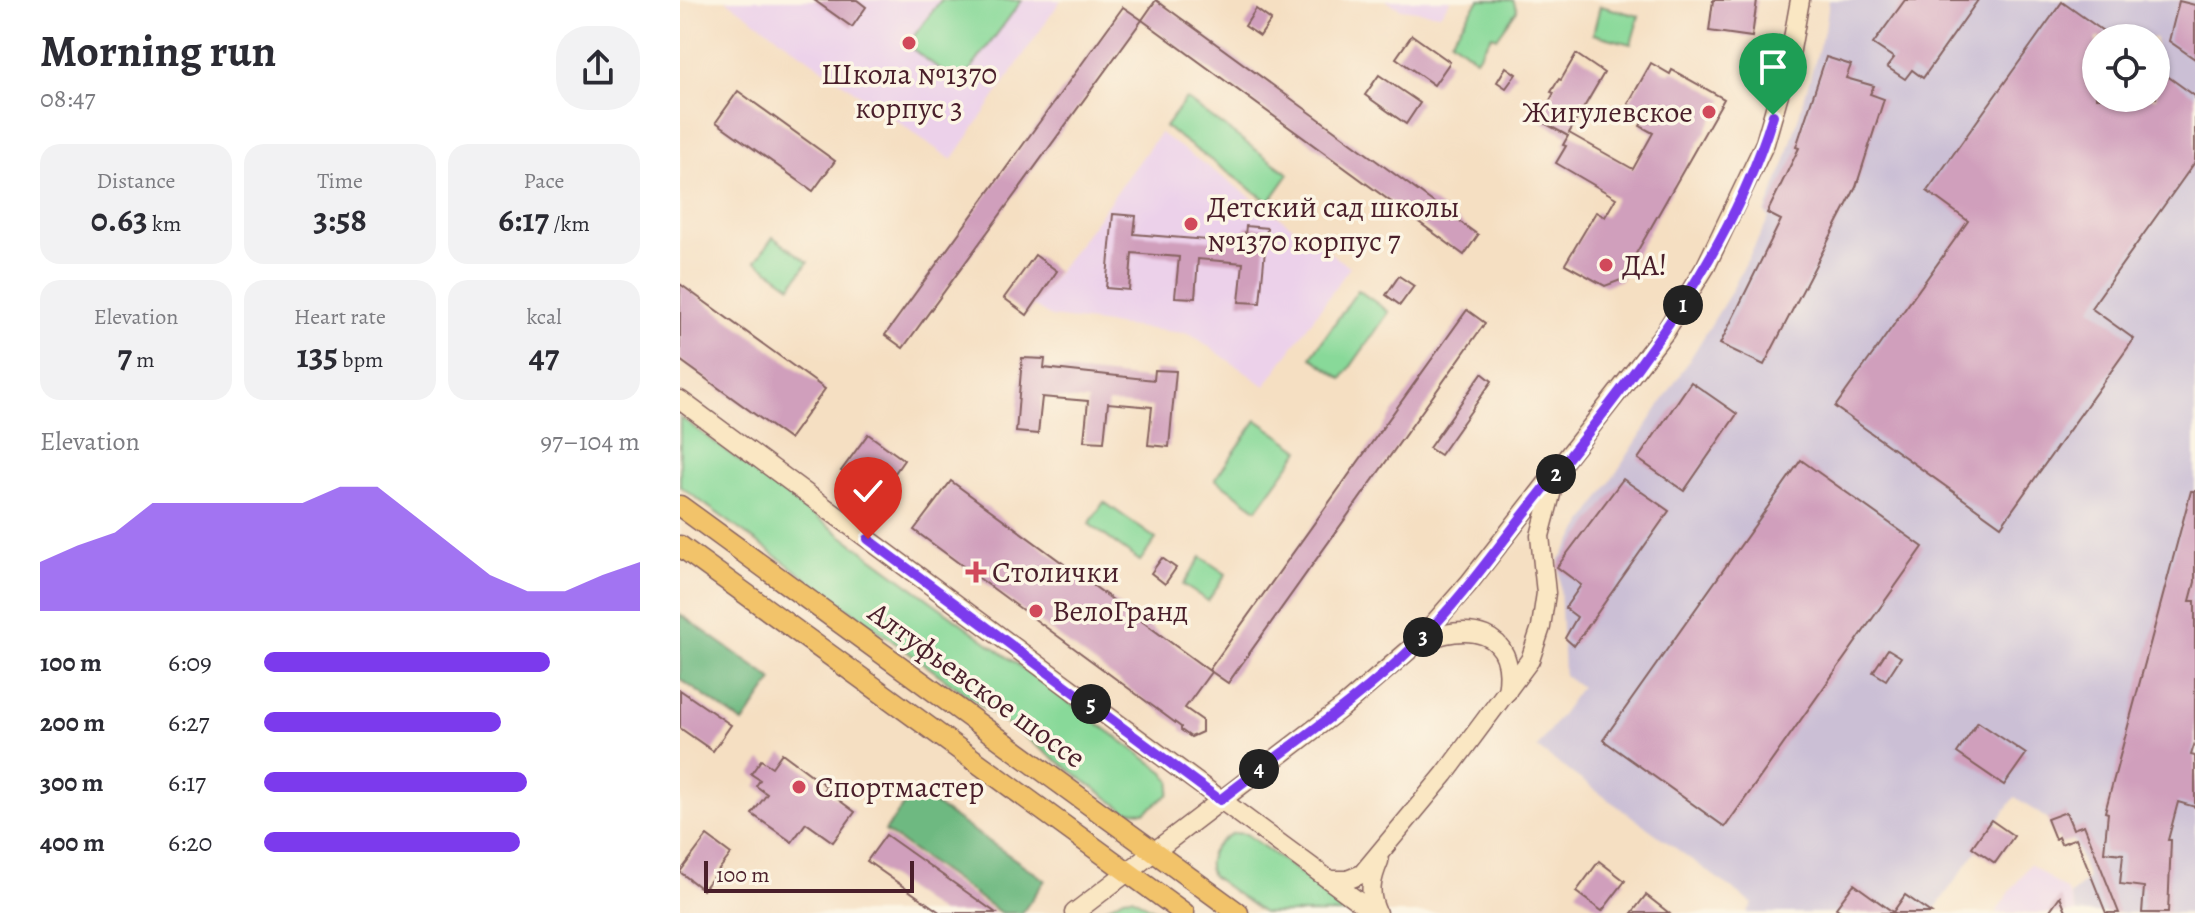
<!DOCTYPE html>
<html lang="en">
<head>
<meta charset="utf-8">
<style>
  :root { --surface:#fff; --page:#f2f2f3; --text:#2b2b33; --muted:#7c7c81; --accent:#7c3aed }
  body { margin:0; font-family:Alegreya,serif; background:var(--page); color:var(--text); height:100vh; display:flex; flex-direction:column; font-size:30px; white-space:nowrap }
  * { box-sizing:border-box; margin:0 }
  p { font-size:26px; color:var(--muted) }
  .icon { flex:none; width:44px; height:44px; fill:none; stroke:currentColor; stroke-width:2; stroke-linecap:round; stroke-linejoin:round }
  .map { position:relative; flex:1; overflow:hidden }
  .sheet { display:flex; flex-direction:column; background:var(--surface); width:680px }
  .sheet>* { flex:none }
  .fabs { position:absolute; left:1402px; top:24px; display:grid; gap:16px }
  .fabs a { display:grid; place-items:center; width:88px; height:88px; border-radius:50%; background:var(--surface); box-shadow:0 2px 6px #0004; font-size:40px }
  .scale { position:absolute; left:24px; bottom:20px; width:210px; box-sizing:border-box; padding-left:8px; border:4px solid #4a1f2b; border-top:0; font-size:22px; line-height:28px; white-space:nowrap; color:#4a1f2b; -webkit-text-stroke:6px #fcf5e5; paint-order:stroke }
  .pin { position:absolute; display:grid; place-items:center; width:68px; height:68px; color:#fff; margin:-82px -34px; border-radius:50% 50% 50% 0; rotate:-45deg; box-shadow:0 0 8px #0007 }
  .pin .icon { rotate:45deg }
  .km { position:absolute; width:40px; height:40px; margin:-20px; border-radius:50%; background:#222; color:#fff; font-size:22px; line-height:40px; text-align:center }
  .round { display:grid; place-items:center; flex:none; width:84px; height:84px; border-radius:32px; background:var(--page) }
  .headline { display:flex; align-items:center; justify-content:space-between; height:136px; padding:0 40px }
  h1 { font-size:44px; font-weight:700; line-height:60px }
  .stats { display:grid; grid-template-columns:repeat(3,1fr); gap:12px; height:136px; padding:8px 40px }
  .stats div { display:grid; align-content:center; border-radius:20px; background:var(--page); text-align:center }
  .stats b { font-size:34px; font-weight:700 }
  .stats small { font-size:22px; font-weight:400 }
  .stats p { font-size:22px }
  .chart { height:224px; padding:16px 40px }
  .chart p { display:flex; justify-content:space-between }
  .chart svg { width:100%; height:144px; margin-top:8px; fill:var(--accent); opacity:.7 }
  ul { padding:0 40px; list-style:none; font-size:26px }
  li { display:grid; grid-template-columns:128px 96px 1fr; align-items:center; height:60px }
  li i { height:20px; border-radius:10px; background:var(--accent) }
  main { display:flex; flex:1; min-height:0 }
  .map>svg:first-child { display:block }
  .built { fill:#ecd1ea }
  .industrial { fill:#cbbfd5; fill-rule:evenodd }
  .green { fill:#88d999; stroke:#697c62; stroke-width:2 }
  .forest { fill:#6eb981; stroke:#5c6c56; stroke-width:2 }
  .building { fill:#d09fbc }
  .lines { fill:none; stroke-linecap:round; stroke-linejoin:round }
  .secondary-casing { stroke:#866260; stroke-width:21 }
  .primary-casing { stroke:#866260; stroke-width:23 }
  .secondary { stroke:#fae7c3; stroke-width:18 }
  .primary { stroke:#f2c36a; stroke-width:20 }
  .route-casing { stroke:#fff; stroke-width:16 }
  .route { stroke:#7c3aed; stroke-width:10 }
  .poi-dot { fill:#d1495b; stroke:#fcf5e5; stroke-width:3 }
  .labels { text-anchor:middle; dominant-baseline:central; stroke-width:7; stroke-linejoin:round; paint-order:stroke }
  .poi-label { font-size:30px; fill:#4a1f2b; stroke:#fcf5e5; text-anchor:start }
  .street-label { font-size:30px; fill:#4a1f2b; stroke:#fcf5e5 }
</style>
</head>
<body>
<main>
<section class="sheet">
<div class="headline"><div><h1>Morning run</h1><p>08:47</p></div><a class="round"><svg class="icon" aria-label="share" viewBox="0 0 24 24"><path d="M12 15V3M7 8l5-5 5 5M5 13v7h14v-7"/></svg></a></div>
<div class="stats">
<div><p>Distance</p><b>0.63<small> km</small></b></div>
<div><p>Time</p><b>3:58</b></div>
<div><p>Pace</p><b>6:17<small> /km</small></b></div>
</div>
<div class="stats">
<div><p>Elevation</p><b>7<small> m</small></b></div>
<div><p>Heart rate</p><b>135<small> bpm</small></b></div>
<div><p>kcal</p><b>47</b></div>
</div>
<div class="chart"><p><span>Elevation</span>97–104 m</p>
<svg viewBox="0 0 160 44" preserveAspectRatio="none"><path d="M0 44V29L10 24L20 20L30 11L40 11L50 11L60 11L70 11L80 6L90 6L100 15L110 24L120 33L130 38L140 38L150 33L160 29V44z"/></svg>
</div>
<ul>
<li><b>100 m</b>6:09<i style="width:76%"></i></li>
<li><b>200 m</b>6:27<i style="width:63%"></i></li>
<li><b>300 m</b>6:17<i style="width:70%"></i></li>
<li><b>400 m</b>6:20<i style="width:68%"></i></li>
</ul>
</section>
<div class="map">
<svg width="1515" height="913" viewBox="0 0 1515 913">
  <rect width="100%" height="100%" fill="#fcf5e5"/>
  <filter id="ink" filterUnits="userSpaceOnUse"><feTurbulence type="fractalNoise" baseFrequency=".0125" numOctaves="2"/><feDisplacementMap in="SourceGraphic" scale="16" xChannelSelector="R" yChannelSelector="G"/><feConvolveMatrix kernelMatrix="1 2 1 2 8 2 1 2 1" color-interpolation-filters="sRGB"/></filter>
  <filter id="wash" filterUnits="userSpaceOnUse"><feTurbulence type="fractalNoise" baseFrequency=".006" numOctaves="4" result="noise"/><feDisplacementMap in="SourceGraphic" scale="32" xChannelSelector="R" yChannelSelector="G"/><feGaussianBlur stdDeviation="1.8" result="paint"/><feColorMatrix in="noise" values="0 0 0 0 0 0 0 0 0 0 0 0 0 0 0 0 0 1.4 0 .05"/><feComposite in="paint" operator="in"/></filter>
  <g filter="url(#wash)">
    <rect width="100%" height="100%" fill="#f5dfc2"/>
    <g class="built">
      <path d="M46 0H381L272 160Z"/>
      <path d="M705 0H771L760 14 721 9Z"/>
      <path d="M480 133 670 267 585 386 511 334 371 317 353 306Z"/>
      <path d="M1350 864 1387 891 1397 913H1315Z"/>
    </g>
    <path class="industrial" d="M1149 0H1515V913H1397L1390 896 1408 878 1393 840 1381 844 1378 838 1375 839 1367 819 1335 797 1252 913H1067L1073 904 857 748 901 687 884 675 879 561 1010 359 1051 292 1089 218 1085 213 1105 163 1146 24ZM1416 38H1476V98H1416Z"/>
    <g class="green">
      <path d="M261 0H342L280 84 227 45Z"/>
      <path d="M799 0H833L837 10 817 38 812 35 796 59 771 40Z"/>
      <path d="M920 6 959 16 951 44 913 34Z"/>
      <path d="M506 99 609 174 589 202 485 127Z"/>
      <path d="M93 237 128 262 111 286 76 261Z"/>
      <path d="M678 290 709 312 662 379 631 357Z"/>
      <path d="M0 417 484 772 491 782 489 794 465 812 446 811 0 486Z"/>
      <path d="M577 420 620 450 577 509 535 479Z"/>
      <path d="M424 502 476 539 460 561 409 524Z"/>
      <path d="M521 557 546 574 528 601 503 585Z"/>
      <path d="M554 833 566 834 675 913H583L532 876C522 858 537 840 554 833Z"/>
      <path d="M452 897 480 913H417L444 898Z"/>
    </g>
    <g class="forest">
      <path d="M0 614 93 680 63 723 0 679Z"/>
      <path d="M234 790 365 880 342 913H321L205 831Z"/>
    </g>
    <g id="blocks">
      <g class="building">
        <path d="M134 0H177L186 7 172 27Z"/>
        <path d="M476 0 798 235 784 255 462 20Z"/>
        <path d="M1033 0H1077L1072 37 1029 31Z"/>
        <path d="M1225 0H1298L1243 78 1232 70 1225 79 1207 67 1214 58 1193 44Z"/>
        <path d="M1499 1 1515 5V59L1489 41Z"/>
        <path d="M1382 2 1433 38H1416V98H1476V68L1515 96V162L1411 308 1454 339 1321 526 1155 407 1288 221 1247 191Z"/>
        <path d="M443 7 462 20 223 348 205 335Z"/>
        <path d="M576 9 591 20 580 36 565 26Z"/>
        <path d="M732 35 770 62 754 85 716 58Z"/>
        <path d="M896 54 924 73 889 133 953 169 973 133 960 126 967 115 948 104 971 63 990 74 992 70 1044 99 941 280 925 286 885 264 916 212 925 217 936 198 876 163 886 146 883 145 888 136 859 120 874 93 871 92 879 79 881 80Z"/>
        <path d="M1146 57 1171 65 1166 78 1194 86 1190 94 1204 99 1176 187 1084 365 1040 344 1101 220 1087 213 1119 148 1116 147Z"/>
        <path d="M826 67 836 74 826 88 817 82Z"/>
        <path d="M699 75 740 103 726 124 685 95Z"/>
        <path d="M58 91 155 161 133 191 36 122Z"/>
        <path d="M433 214 456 216 454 234 564 243 566 226 587 228 580 303 559 302 563 263 518 259 515 298 495 297 499 257 452 253 449 290 426 288Z"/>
        <path d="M355 255 377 271 347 315 324 298Z"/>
        <path d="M719 276 734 286 720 305 706 295Z"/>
        <path d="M0 284 145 389 109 439 0 360Z"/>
        <path d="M787 310 805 323 548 683 529 670Z"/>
        <path d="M342 358 365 359 364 368 474 380 475 370 496 371 489 447 468 445 472 407 428 403 424 442 404 441 408 401 362 397 358 434 336 432Z"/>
        <path d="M802 373 812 381 760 455 749 448Z"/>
        <path d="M1011 382 1057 414 1004 491 958 459Z"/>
        <path d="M188 434 224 460 198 497 161 471Z"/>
        <path d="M1121 460 1243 547 1045 827 923 740Z"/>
        <path d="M943 479 989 511 894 646 885 638 897 617 885 608 901 585 877 567Z"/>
        <path d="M271 481 531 672 505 708 522 720V732L511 737 501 730V727L234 530Z"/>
        <path d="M1511 491H1515V582L1510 601H1515V742L1511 755 1515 756V807L1498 802 1488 840H1491L1488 913H1462L1464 887 1440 884 1443 854 1424 852 1428 813 1425 812Z"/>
        <path d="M482 558 496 568 485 584 471 573Z"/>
        <path d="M1208 649 1221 657 1206 680 1193 672Z"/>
        <path d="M0 690 51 725 33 751 0 728Z"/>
        <path d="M1298 722 1346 754 1324 785 1277 753Z"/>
        <path d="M102 753 146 786 144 789 175 812 153 842 126 823 112 842 72 814 87 794 76 786 80 780 71 774 81 760 92 767Z"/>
        <path d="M1386 812 1393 829 1404 825 1439 913H1426L1396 838 1381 844 1378 837 1375 839 1367 819Z"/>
        <path d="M1311 820 1334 836 1315 863 1292 847Z"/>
        <path d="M206 835 316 913H261L187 861Z"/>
        <path d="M27 836 51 854 23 890 0 872Z"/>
        <path d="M919 861 945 881 922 911 896 892Z"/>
        <path d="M1174 884 1213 912 1225 895 1251 913H1164L1156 908Z"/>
        <path d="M966 895 989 913H952Z"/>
        <path d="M1380 896 1387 913H1368Z"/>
      </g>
    </g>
  </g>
  <g filter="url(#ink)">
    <use href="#blocks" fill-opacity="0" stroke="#866260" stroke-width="2"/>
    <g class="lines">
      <g class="secondary-casing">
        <g id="secondary">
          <path d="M0 400 694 913"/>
          <path d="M740 643C786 621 838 629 827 692"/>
          <path d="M650 880H667L682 874 765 774 850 660 861 627 866 593 860 536 874 483"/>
          <path d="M394 913 663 707 735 645 789 583 985 332 1026 266 1085 143 1110 55 1120 0"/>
          <path d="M697 913C688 894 691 880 699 861"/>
        </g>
      </g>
      <g class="primary-casing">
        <g id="primary">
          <path d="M0 506 558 913"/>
          <path d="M0 546 504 913"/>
        </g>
      </g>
      <use href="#secondary" class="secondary"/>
      <use href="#primary" class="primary"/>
    </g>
  </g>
  <g class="lines" filter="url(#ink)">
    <g class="route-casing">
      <path id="route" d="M188 539 540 800C605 749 676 703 735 645 781 600 819 545 859 495 951 378 1049 260 1093 115"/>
    </g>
    <use href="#route" class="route"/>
  </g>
  <g class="poi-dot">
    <circle cx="229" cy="43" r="8"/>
    <circle cx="1029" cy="112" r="8"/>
    <circle cx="511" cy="224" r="8"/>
    <circle cx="926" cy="265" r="8"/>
    <path d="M292 560h8v8h8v8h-8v8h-8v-8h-8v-8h8z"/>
    <circle cx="356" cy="611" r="8"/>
    <circle cx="119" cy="787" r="8"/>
  </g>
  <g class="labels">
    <g class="poi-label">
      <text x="229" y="74" text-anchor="middle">Школа №1370<tspan x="229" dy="34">корпус 3</tspan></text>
      <text x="1013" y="112" text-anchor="end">Жигулевское</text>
      <text x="527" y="207">Детский сад школы<tspan x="527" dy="34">№1370 корпус 7</tspan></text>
      <text x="942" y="265">ДА!</text>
      <text x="312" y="572">Столички</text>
      <text x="372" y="611">ВелоГранд</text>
      <text x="135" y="787">Спортмастер</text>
    </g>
    <g class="street-label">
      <text transform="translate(297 685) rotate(36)">Алтуфьевское шоссе</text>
    </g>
  </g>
</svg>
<div class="fabs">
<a><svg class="icon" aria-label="locate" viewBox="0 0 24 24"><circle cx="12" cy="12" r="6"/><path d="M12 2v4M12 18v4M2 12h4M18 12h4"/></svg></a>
</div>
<div class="scale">100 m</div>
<div class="pin" style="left:1093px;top:115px;background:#1e9e55"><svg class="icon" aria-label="arrive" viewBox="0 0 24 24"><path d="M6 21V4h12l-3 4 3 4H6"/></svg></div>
<div class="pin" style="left:188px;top:539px;background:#d93025"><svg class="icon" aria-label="check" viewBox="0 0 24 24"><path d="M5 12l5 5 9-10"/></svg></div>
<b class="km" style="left:1003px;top:305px">1</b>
<b class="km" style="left:876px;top:474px">2</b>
<b class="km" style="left:743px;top:637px">3</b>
<b class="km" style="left:579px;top:769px">4</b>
<b class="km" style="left:411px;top:704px">5</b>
</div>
</main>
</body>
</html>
